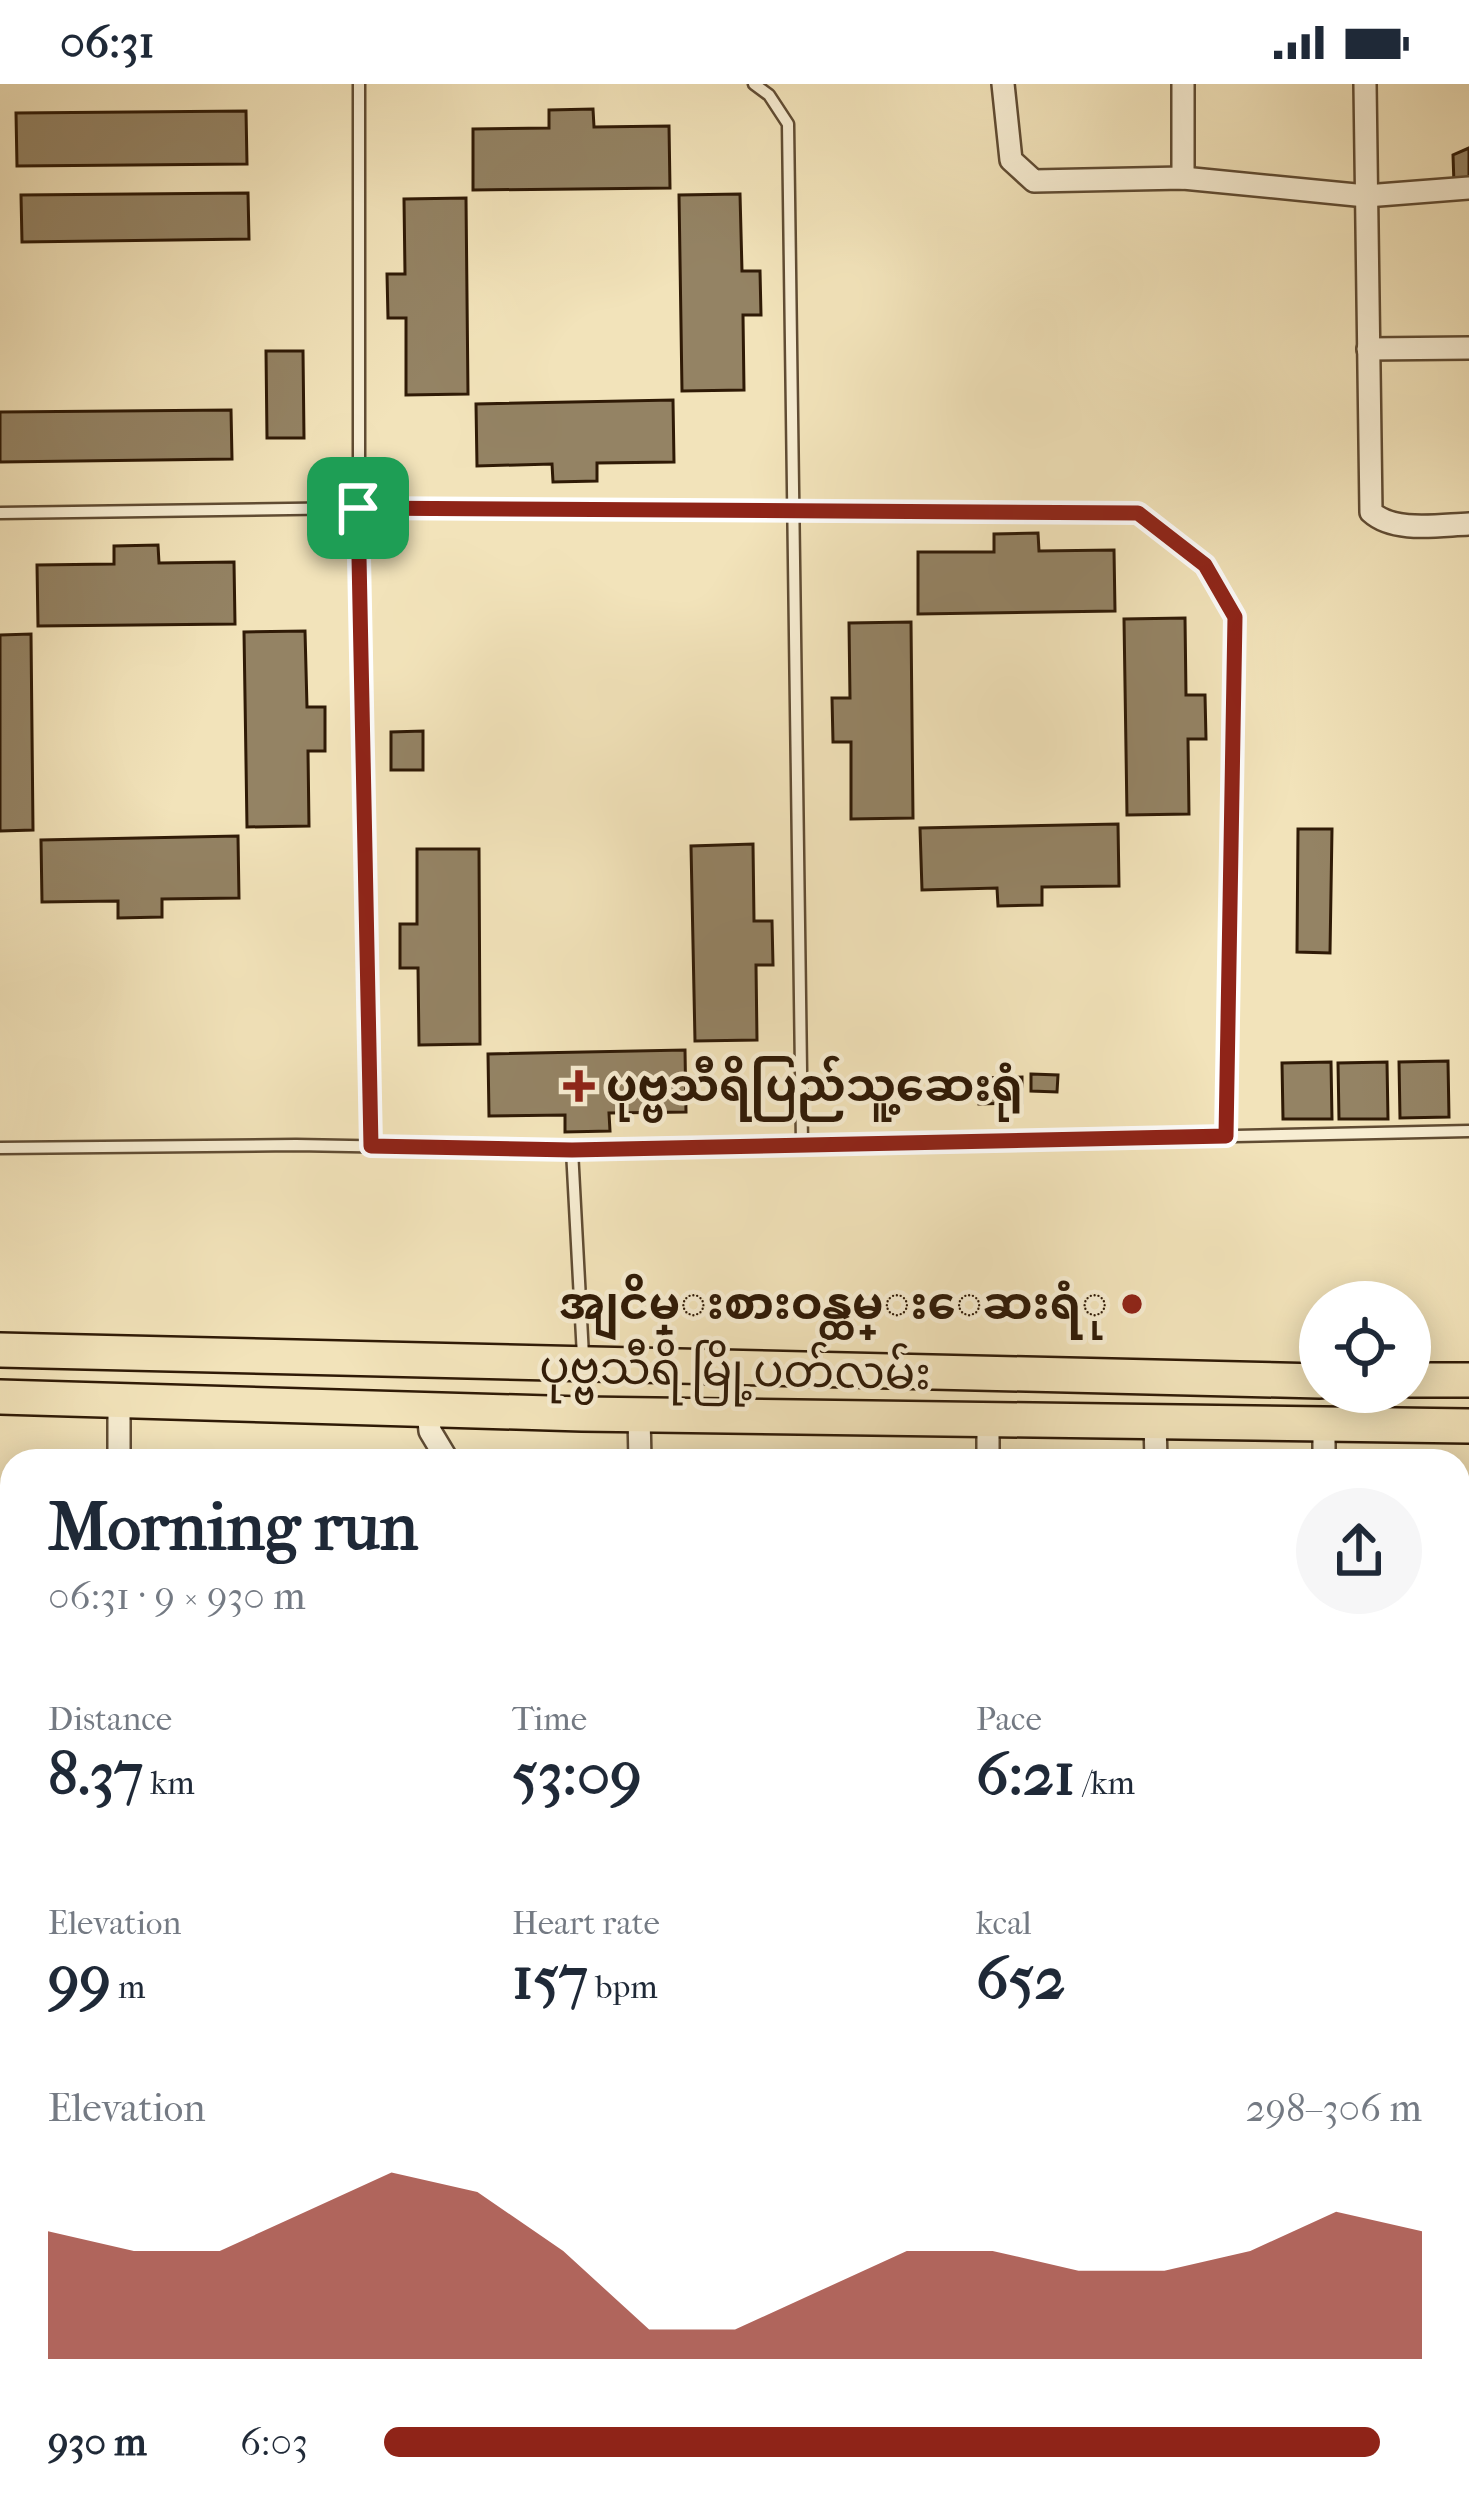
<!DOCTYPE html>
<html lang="en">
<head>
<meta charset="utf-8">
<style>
  :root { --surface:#fff; --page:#f6f6f7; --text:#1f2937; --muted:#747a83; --accent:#8f2418 }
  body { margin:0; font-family:"IM FELL French Canon","Noto Sans Myanmar",serif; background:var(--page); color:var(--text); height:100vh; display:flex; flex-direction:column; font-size:45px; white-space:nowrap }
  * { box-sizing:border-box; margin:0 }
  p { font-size:39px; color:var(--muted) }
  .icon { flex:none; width:66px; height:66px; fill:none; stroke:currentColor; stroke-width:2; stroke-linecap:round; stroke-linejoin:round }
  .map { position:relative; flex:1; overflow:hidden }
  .drawer { position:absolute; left:0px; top:1365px; width:1470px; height:1065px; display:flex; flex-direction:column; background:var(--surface); border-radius:36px 36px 0 0; box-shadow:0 6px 30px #0003 }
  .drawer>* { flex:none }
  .controls { position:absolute; left:1299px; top:1197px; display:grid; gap:24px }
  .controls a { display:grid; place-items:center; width:132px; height:132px; border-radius:50%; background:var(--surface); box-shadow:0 6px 30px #0003; font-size:60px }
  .pin { position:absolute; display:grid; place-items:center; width:102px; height:102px; color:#fff; margin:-51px; border-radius:24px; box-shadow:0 6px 18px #0006 }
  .round { display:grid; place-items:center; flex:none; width:126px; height:126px; border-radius:63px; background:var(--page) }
  .headline { display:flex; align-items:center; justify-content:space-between; height:204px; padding:0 48px }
  h1 { font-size:66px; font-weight:700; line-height:90px }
  .metrics { display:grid; grid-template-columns:repeat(3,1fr); gap:18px; height:204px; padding:12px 48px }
  .metrics div { display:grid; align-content:center }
  .metrics b { font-size:60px; font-weight:700 }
  .metrics small { font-size:33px; font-weight:400 }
  .metrics p { font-size:33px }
  .chart { height:336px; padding:24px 48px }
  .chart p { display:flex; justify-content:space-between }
  .chart svg { width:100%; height:216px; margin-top:12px; fill:var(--accent); opacity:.7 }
  ul { padding:0 48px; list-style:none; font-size:39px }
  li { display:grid; grid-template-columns:192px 144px 1fr; align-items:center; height:90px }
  li i { height:30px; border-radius:15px; background:var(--accent) }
  .status { display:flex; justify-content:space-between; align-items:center; height:84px; padding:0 60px; background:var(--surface); direction:ltr }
  .status svg { height:33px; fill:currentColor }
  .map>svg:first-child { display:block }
  .building { fill:#948364; stroke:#2f1a06; stroke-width:3 }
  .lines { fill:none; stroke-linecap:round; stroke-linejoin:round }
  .service-casing { stroke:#604c33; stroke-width:15 }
  .minor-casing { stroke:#604c33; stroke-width:26 }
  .primary-casing { stroke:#2f1a06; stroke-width:38 }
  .service { stroke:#f7edd2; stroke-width:10 }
  .minor { stroke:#f7edd2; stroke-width:21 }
  .primary { stroke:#f2e3ba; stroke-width:33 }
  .rail-casing { stroke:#2f1a06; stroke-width:10 }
  .rail { stroke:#f7edd2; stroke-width:6; stroke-dasharray:18; stroke-linecap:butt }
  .route-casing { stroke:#fff; stroke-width:24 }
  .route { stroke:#8f2418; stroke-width:15 }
  .poi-dot { fill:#8f2418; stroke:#f7edd2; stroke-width:4.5 }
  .labels { text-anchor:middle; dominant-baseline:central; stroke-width:9; stroke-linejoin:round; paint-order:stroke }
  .poi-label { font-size:45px; font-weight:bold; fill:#2f1a06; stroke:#f7edd2; text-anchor:start }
  .street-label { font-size:45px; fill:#2f1a06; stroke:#f7edd2 }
</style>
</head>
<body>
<div class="status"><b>06:31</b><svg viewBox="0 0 49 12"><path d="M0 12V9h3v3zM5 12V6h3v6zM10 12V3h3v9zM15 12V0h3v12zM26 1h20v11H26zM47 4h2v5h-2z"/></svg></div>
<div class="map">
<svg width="1469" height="2428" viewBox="0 0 1469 2428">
  <rect width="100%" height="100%" fill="#f2e3ba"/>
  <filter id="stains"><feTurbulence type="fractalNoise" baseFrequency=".00167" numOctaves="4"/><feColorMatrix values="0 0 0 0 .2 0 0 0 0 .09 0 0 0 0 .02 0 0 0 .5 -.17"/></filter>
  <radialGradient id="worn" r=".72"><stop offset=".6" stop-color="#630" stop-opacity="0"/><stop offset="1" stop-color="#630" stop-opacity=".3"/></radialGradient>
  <g class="building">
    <path d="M593 25 594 43 669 42 670 104 473 106V45L549 44V26Z"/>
    <path d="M246 27 247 80 17 82 16 29Z"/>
    <path d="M1469 64V100H1454L1453 71Z"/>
    <path d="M248 109 249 155 22 158 21 111Z"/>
    <path d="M740 110 742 187H760L761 231H743L744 306 682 307 679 111Z"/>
    <path d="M466 114 468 310 406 311V234H388L387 190H405L404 115Z"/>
    <path d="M266 267H303L304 354H267Z"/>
    <path d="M673 316 674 378 597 379V397L553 398 552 380 477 382 476 320Z"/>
    <path d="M231 326 232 375 0 378V328Z"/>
    <path d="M1038 449 1039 467 1114 466 1115 527 918 530V468H994V450Z"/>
    <path d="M158 461 159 479 234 478 235 540 38 542 37 481 114 480V462Z"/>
    <path d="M1185 534 1186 611H1205L1206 655H1188L1189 730 1127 731 1124 535Z"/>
    <path d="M911 538 913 734 851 735V658H833L832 614H850L849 539Z"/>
    <path d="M305 547 307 623H325V667H308L309 742 247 743 244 548Z"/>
    <path d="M31 550 33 746 0 747V551Z"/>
    <path d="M423 647V686H391V648Z"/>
    <path d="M1118 740 1119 802 1042 803V821L998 822 997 804 922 806 920 744Z"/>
    <path d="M1298 745H1332L1330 869 1297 868Z"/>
    <path d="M238 752 239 814 162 815V833L118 834V817L42 818 41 756Z"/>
    <path d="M753 760 754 837H772L773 881H756L757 956 695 957 691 762Z"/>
    <path d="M417 765H479L480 960 419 961 418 884H400V840H417Z"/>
    <path d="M685 966 686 1028 609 1029 610 1047 565 1048V1031L489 1032 488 970Z"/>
    <path d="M1448 977 1449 1033 1400 1034 1399 978Z"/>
    <path d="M1331 978 1332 1035H1283L1282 979Z"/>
    <path d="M1387 978 1388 1035H1339L1338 979Z"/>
    <path d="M1031 990 1058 991 1057 1008 1031 1007Z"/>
    <path d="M1022 993V1019L979 1020 978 994Z"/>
    <rect x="0" y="1445" width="12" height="32"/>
    <rect x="0" y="1488" width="12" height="30"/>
    <rect x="0" y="1523" width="12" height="32"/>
    <rect x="0" y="1643" width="12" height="31"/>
    <rect x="0" y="1879" width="12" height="30"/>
    <rect x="0" y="1975" width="12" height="31"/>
    <rect x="0" y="2047" width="12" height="33"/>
    <path d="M12 2123V2158H0V2124Z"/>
    <rect x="0" y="2279" width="12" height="31"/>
    <rect x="0" y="2319" width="12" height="31"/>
  </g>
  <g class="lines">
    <g class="service-casing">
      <g id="service">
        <path d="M359 0V424L371 1062"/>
        <path d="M754 0 769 11 788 40 802 1060"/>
        <path d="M0 429 359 424 1138 429 1205 481 1235 533 1225 1052"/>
        <path d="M0 1064 296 1061 572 1066 1469 1047"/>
        <path d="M572 1066 583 1272"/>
      </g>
    </g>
    <g class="minor-casing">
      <g id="minor">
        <path d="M1003 0 1011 76 1034 97 1183 94 1366 112 1469 104"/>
        <path d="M1365 0 1371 428C1394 449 1439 441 1469 440"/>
        <path d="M1183 94V0"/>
        <path d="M1368 265 1469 264"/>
        <path d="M119 1316V1377"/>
        <path d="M428 1327 430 1347 448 1377"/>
        <path d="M639 1331 640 1377"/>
        <path d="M988 1336V1377"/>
        <path d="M1155 1338 1156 1377"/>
        <path d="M1324 1340V1377"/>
        <path d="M0 1431H12"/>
        <path d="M0 1942H12"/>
        <path d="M1458 2349 1469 2331"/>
        <path d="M129 2418V2428"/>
        <path d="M298 2418V2428"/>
        <path d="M482 2418V2428"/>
        <path d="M657 2418V2428"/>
        <path d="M831 2418V2428"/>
        <path d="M999 2418V2428"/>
        <path d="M1410 2428 1416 2418"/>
      </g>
    </g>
    <g class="primary-casing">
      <g id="primary">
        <path d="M0 1266 1320 1297"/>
        <path d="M1410 1296H1469"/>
        <path d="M0 1313 582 1330 1469 1342"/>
      </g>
    </g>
    <use href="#service" class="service"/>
    <use href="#minor" class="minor"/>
    <use href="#primary" class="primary"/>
    <g class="rail-casing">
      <g id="rail">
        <path d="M1458 2050 1469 2032"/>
        <path d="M1458 2080 1469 2061"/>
        <path d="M1255 2428 1261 2418"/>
      </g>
    </g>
    <use href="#rail" class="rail"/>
  </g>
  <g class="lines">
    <g class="route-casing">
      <path id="route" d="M358 424 1138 429 1205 481 1235 533 1226 1052 572 1066 371 1062Z"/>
    </g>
    <use href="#route" class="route"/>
  </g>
  <g class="poi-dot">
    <path d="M573 984h12v12h12v12h-12v12h-12v-12h-12v-12h12z"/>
    <circle cx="1132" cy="1220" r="12"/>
  </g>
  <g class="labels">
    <g class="poi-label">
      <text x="606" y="1002">ပုဗ္ဗသီရိပြည်သူ့ဆေးရုံ</text>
      <text x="1108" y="1220" text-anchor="end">အျငိမ္းစားဝန္ထမ္းေဆးရံု</text>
    </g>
    <g class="street-label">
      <text transform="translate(735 1287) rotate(1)">ပုဗ္ဗသီရိ မြို့ပတ်လမ်း</text>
    </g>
  </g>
  <rect width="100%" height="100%" filter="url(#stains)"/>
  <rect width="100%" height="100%" fill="url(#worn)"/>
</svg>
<div class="controls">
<a><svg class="icon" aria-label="locate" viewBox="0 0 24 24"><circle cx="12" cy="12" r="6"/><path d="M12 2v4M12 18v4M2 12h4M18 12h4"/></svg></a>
</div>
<div class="pin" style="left:358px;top:424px;background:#1e9e55"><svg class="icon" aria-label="arrive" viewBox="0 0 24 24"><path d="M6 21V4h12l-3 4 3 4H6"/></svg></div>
<section class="drawer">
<div class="headline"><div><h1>Morning run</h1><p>06:31 · 9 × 930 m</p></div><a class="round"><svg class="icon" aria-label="share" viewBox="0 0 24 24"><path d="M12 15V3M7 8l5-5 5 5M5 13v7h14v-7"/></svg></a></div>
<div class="metrics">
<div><p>Distance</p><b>8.37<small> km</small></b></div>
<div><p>Time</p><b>53:09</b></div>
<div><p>Pace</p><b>6:21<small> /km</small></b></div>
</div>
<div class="metrics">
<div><p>Elevation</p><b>99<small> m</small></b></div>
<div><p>Heart rate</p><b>157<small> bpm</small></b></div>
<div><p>kcal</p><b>652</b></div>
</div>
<div class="chart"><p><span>Elevation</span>298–306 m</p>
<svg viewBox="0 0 160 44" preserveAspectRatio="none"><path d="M0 44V18L10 22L20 22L30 14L40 6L50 10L60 22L70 38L80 38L90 30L100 22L110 22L120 26L130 26L140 22L150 14L160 18V44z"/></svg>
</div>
<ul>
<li><b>930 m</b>6:03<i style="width:96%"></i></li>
</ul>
</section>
</div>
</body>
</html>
